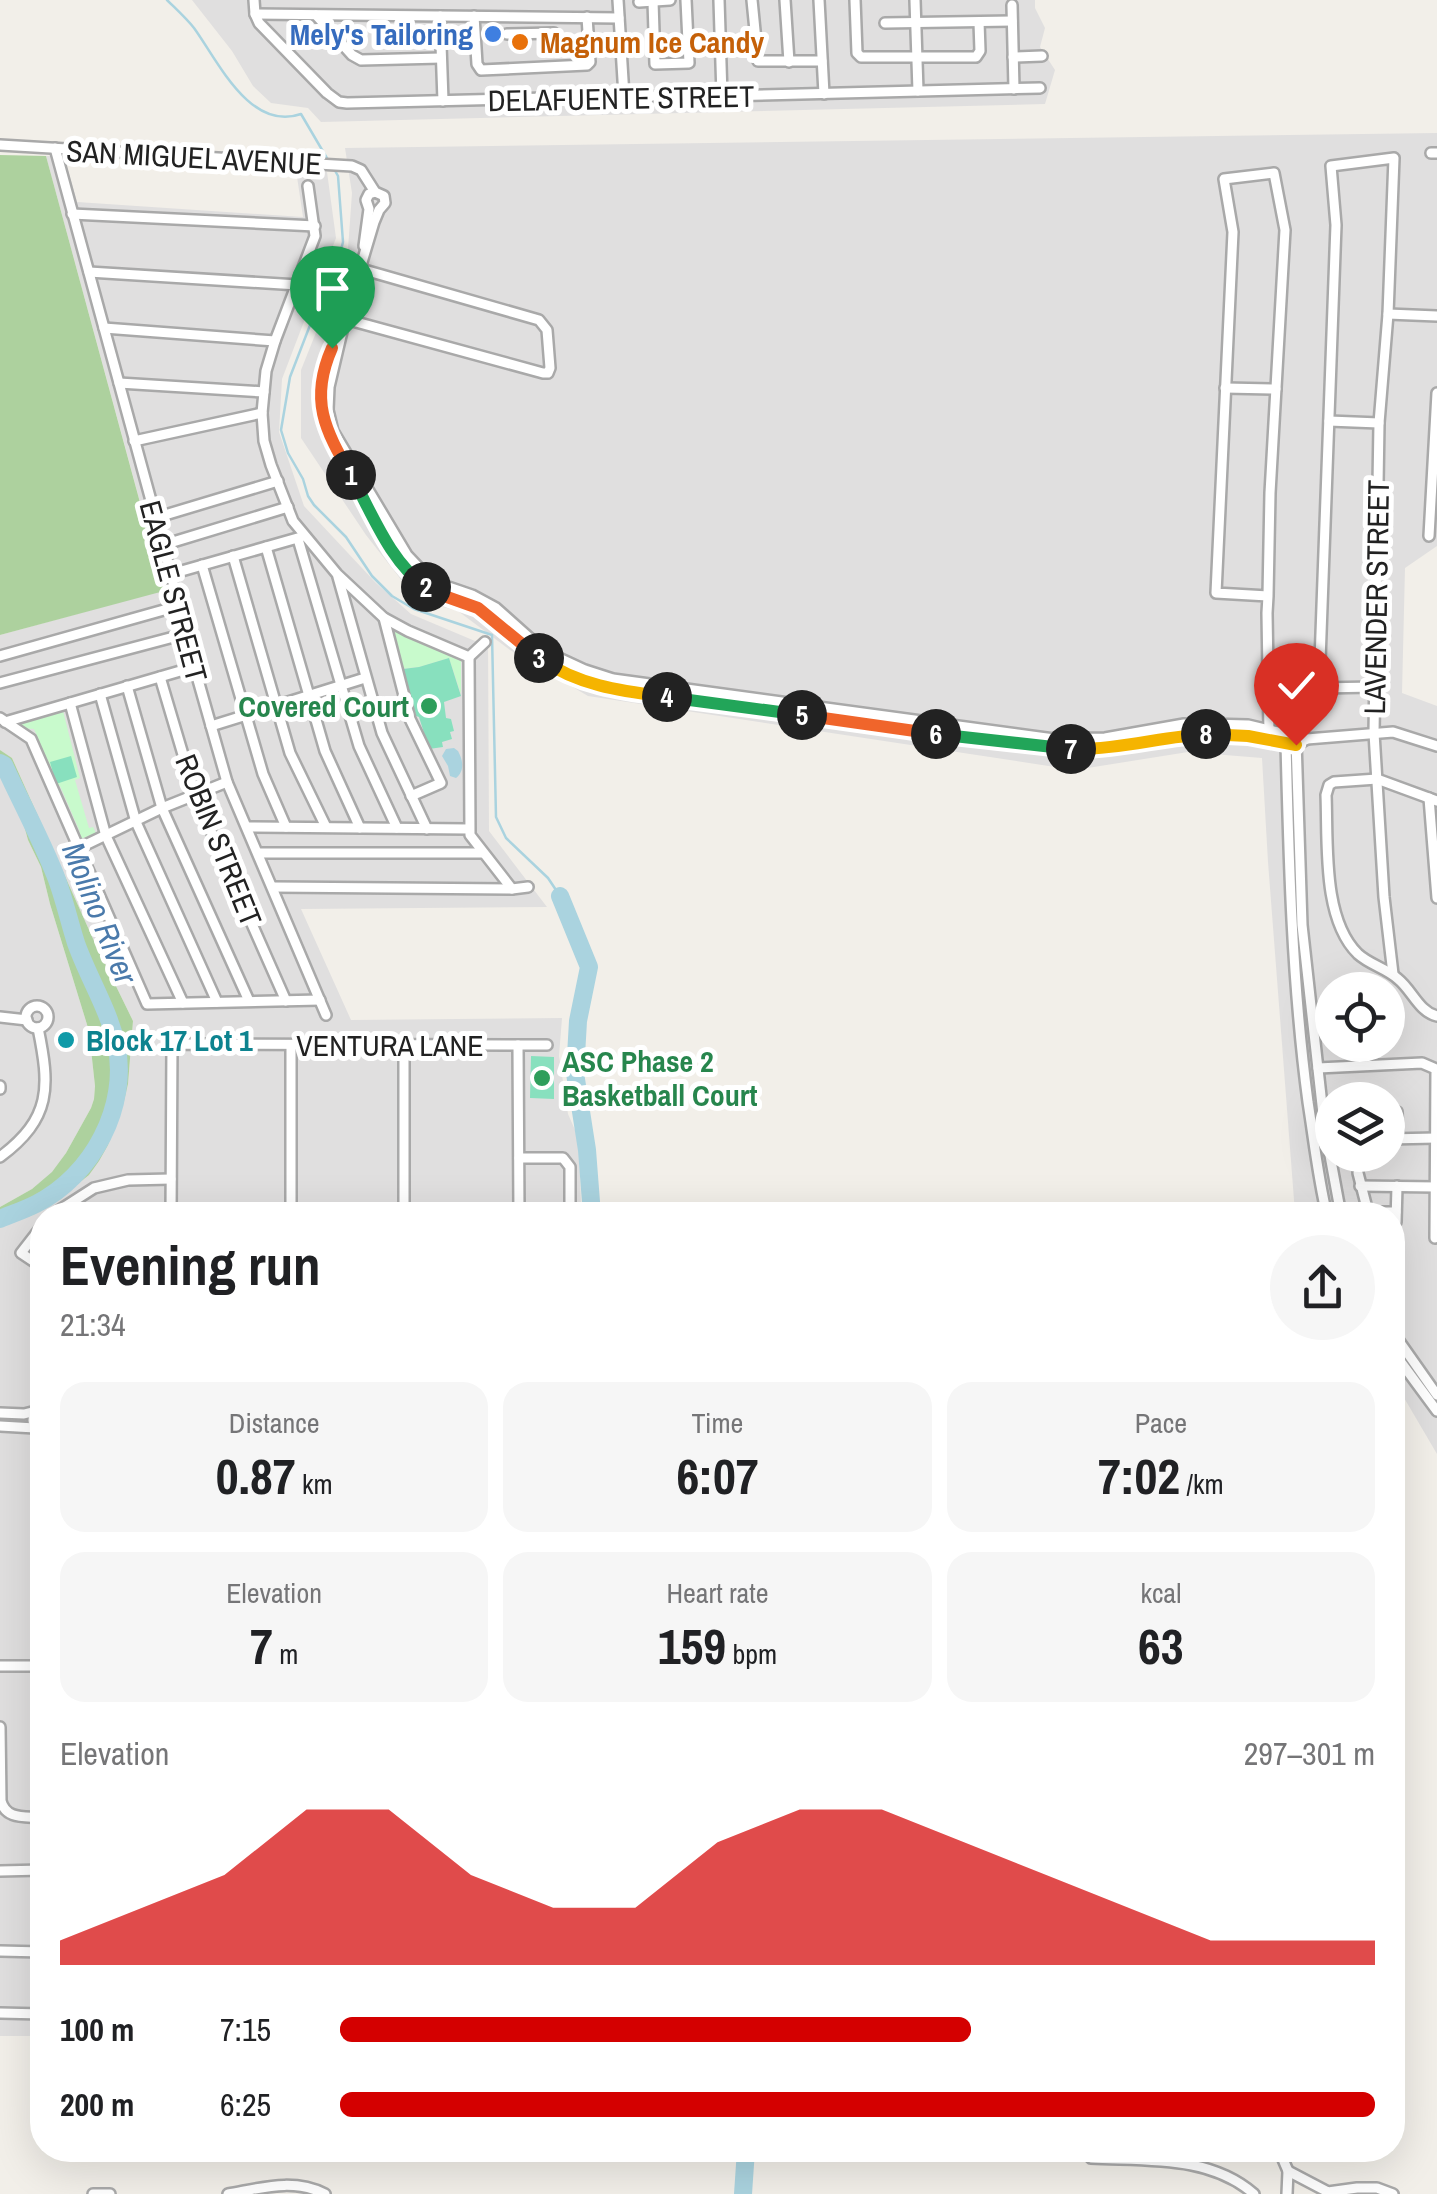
<!DOCTYPE html>
<html lang="en">
<head>
<meta charset="utf-8">
<style>
  :root { --surface:#fff; --page:#f6f6f6; --text:#202124; --muted:#757577; --accent:#d40000 }
  body { margin:0; font-family:"Archivo Narrow",sans-serif; background:var(--page); color:var(--text); height:100vh; display:flex; flex-direction:column; font-size:38px; white-space:nowrap }
  * { box-sizing:border-box; margin:0 }
  p { font-size:32px; color:var(--muted) }
  .icon { flex:none; width:55px; height:55px; fill:none; stroke:currentColor; stroke-width:2; stroke-linecap:round; stroke-linejoin:round }
  .map { position:relative; flex:1; overflow:hidden }
  .drawer { position:absolute; left:30px; top:1202px; width:1375px; height:960px; display:flex; flex-direction:column; background:var(--surface); border-radius:40px; box-shadow:0 10px 40px #0002 }
  .drawer>* { flex:none }
  .controls { position:absolute; left:1315px; top:972px; display:grid; gap:20px }
  .controls a { display:grid; place-items:center; width:90px; height:90px; border-radius:50%; background:var(--surface); box-shadow:0 10px 40px #0002; font-size:50px }
  .pin { position:absolute; display:grid; place-items:center; width:85px; height:85px; color:#fff; margin:-102px -42px; border-radius:50% 50% 50% 0; rotate:-45deg; box-shadow:0 0 10px #0007 }
  .pin .icon { rotate:45deg }
  .km { position:absolute; width:50px; height:50px; margin:-25px; border-radius:50%; background:#222; color:#fff; font-size:28px; line-height:50px; text-align:center }
  .round { display:grid; place-items:center; flex:none; width:105px; height:105px; border-radius:52px; background:var(--page) }
  .headline { display:flex; align-items:center; justify-content:space-between; height:170px; padding:0 30px }
  h1 { font-size:55px; font-weight:700; line-height:75px }
  .metrics { display:grid; grid-template-columns:repeat(3,1fr); gap:15px; height:170px; padding:10px 30px }
  .metrics div { display:grid; align-content:center; border-radius:25px; background:var(--page); text-align:center }
  .metrics b { font-size:50px; font-weight:700 }
  .metrics small { font-size:28px; font-weight:400 }
  .metrics p { font-size:28px }
  .chart { height:280px; padding:20px 30px }
  .chart p { display:flex; justify-content:space-between }
  .chart svg { width:100%; height:180px; margin-top:10px; fill:var(--accent); opacity:.7 }
  ul { padding:0 30px; list-style:none; font-size:32px }
  li { display:grid; grid-template-columns:160px 120px 1fr; align-items:center; height:75px }
  li i { height:25px; border-radius:12px; background:var(--accent) }
  .map>svg:first-child { display:block }
  .residential { fill:#e0dfdf; fill-rule:evenodd }
  .forest { fill:#add19e }
  .park { fill:#c8facc }
  .pitch { fill:#88e0be }
  .water { fill:#aad3df }
  .lines { fill:none; stroke-linecap:round; stroke-linejoin:round }
  .stream { stroke:#aad3df; stroke-width:2.5 }
  .river { stroke:#aad3df; stroke-width:18 }
  .minor-casing { stroke:#a9a9a9; stroke-width:14 }
  .minor { stroke:#fff; stroke-width:9 }
  .split-1-casing { stroke:#fff; stroke-width:20 }
  .split-2-casing { stroke:#fff; stroke-width:20 }
  .split-3-casing { stroke:#fff; stroke-width:20 }
  .split-4-casing { stroke:#fff; stroke-width:20 }
  .split-5-casing { stroke:#fff; stroke-width:20 }
  .split-6-casing { stroke:#fff; stroke-width:20 }
  .split-7-casing { stroke:#fff; stroke-width:20 }
  .split-8-casing { stroke:#fff; stroke-width:20 }
  .split-9-casing { stroke:#fff; stroke-width:20 }
  .split-1 { stroke:#f0652b; stroke-width:12 }
  .split-2 { stroke:#22a559; stroke-width:12 }
  .split-3 { stroke:#f0652b; stroke-width:12 }
  .split-4 { stroke:#f5b400; stroke-width:12 }
  .split-5 { stroke:#22a559; stroke-width:12 }
  .split-6 { stroke:#f0652b; stroke-width:12 }
  .split-7 { stroke:#22a559; stroke-width:12 }
  .split-8 { stroke:#f5b400; stroke-width:12 }
  .split-9 { stroke:#f5b400; stroke-width:12 }
  .shop-dot { fill:#3f7fe0; stroke:#fff; stroke-width:4 }
  .food-dot { fill:#e8710a; stroke:#fff; stroke-width:4 }
  .leisure-dot { fill:#2e9e5b; stroke:#fff; stroke-width:4 }
  .culture-dot { fill:#0f9aa8; stroke:#fff; stroke-width:4 }
  .labels { text-anchor:middle; dominant-baseline:central; stroke-width:10; stroke-linejoin:round; paint-order:stroke }
  .shop-label { font-size:30px; font-weight:bold; fill:#366cbe; stroke:#fff; text-anchor:end }
  .food-label { font-size:30px; font-weight:bold; fill:#c56008; stroke:#fff; text-anchor:start }
  .street-label { font-size:30px; fill:#222; stroke:#fff }
  .leisure-label { font-size:30px; font-weight:bold; fill:#27864d; stroke:#fff; text-anchor:end }
  .culture-label { font-size:30px; font-weight:bold; fill:#0d838f; stroke:#fff; text-anchor:start }
  .water-label { font-size:32px; font-style:italic; fill:#4a7aab; stroke:#fff }
</style>
</head>
<body>
<div class="map">
<svg width="1437" height="2194" viewBox="0 0 1437 2194">
  <rect width="100%" height="100%" fill="#f2efe9"/>
  <g class="residential">
    <path d="M192 0H1035V8L1045 28 1040 47 1055 70 1045 104 321 122 308 108 271 103 253 86 232 51Z"/>
    <path d="M1437 133V546L1405 568 1402 693 1437 706V1454L1393 1379 1392 1215H1296L1295 1213 1268 862 1262 758 1188 752 1075 770 588 696 510 650 458 611 417 600 366 535 301 438V370L321 320 338 303 347 263 352 193 345 148ZM1332 990H1388V1045H1332ZM1332 1100H1388V1155H1332Z"/>
    <path d="M46 156H64L77 202 303 217 296 170 327 172 336 238 282 379 279 432 304 506 376 583 411 614 475 641 488 637 489 831 547 907 301 909 351 1020 562 1018 559 1056 568 1114 579 1139 581 1206 579 1215H42V2036H0V1227L35 1214 89 1175 108 1145 124 1101 128 1084 133 1021 94 941 12 758 0 750V635L164 590Z"/>
    <path d="M0 775 19 807 28 840 41 867 50 904 89 1031 95 1086 94 1099 91 1108 66 1153 52 1173 32 1189 0 1207Z"/>
  </g>
  <g class="forest">
    <path d="M0 155 46 156 164 591 0 635Z"/>
    <path d="M0 750 12 758 94 941 133 1021 128 1084 124 1101 108 1145 99 1161 89 1175 75 1186 35 1214 0 1227V1207L32 1189 52 1172 66 1153 91 1108 94 1099 95 1086 89 1031 50 904 41 867 28 840 19 807 0 775Z"/>
  </g>
  <g class="park">
    <path d="M387 627 461 661V694L449 658 419 667 399 669Z"/>
    <path d="M61 703 80 778 75 780 89 828 93 827 96 833 76 841 74 837 80 832 60 786 53 787 42 763 47 760 34 729 21 728 13 718Z"/>
  </g>
  <g class="pitch">
    <path d="M449 658 461 696 444 702 446 718 451 719 454 731 450 732 452 739 442 742 443 747 429 749 419 717 416 716 403 669 419 667Z"/>
    <path d="M71 756 77 777 56 784 50 762Z"/>
    <path d="M531 1056 554 1057V1099L530 1098Z"/>
  </g>
  <path class="water" d="M454 748 458 751C463 760 465 771 456 778L450 776 448 766 442 756 446 749Z"/>
  <g class="lines">
    <g class="stream">
      <path d="M167 0C176 9 186 18 194 28 218 61 250 132 301 114L328 160"/>
      <path d="M333 167 338 176 343 242 329 298 312 320 290 377 281 430 288 453 303 479 308 496 314 505 346 537 372 576 392 596 414 609 492 635 496 817 506 838 548 878 560 896"/>
    </g>
    <g class="river">
      <path d="M0 763 4 765C21 802 41 839 56 877 64 898 69 921 76 943 88 977 108 1008 116 1043 130 1106 92 1176 36 1204 24 1210 12 1214 0 1219"/>
      <path d="M560 896 589 967 578 1021 575 1073 587 1150 592 1215"/>
      <path d="M743 2194 746 2150"/>
    </g>
    <g class="minor-casing">
      <g id="minor">
        <path d="M254 0 255 14 259 23 327 93 339 102 347 103 624 96H722L1040 88"/>
        <path d="M618 0 624 96"/>
        <path d="M719 0 722 96"/>
        <path d="M752 0 758 61H822"/>
        <path d="M785 0 789 62"/>
        <path d="M819 0 824 94"/>
        <path d="M855 0 857 53 861 57H976L980 51 979 22"/>
        <path d="M915 0 918 91"/>
        <path d="M653 1 655 64 689 63 686 0"/>
        <path d="M639 2 670 0"/>
        <path d="M1012 5 1014 89"/>
        <path d="M255 14 619 18"/>
        <path d="M316 15 352 55 361 60 441 58"/>
        <path d="M440 16 443 101"/>
        <path d="M474 16 477 64 481 70 587 65 590 62 587 17"/>
        <path d="M885 23 1012 21"/>
        <path d="M507 34 554 33"/>
        <path d="M1013 57 1042 56"/>
        <path d="M0 145 352 166 361 170 375 192 384 196 385 203 379 210 374 222 345 319 329 387 328 410 333 431 407 555 424 573 437 583 472 595 496 608 533 641 557 657 585 670 613 679 1054 739 1105 738 1184 724H1209L1248 725 1307 739 1393 732 1437 746"/>
        <path d="M55 148 171 574 185 634 227 782 326 1015"/>
        <path d="M1431 153H1437"/>
        <path d="M308 186 315 236 275 341 266 371 262 413 264 441 271 465 293 521 337 574 384 618 408 631 469 657 470 835 512 889"/>
        <path d="M72 214 315 226"/>
        <path d="M364 246 369 209 366 200 369 194 375 192"/>
        <path d="M89 272 298 285"/>
        <path d="M1388 314 1437 316"/>
        <path d="M345 319 543 373H548L550 368 547 330 539 320 361 269"/>
        <path d="M104 328 275 341"/>
        <path d="M336 339C322 373 317 400 329 436L392 548 416 580 433 592 478 608 491 617 526 649 552 667 581 681 610 689 1054 749 1106 748 1162 738 1205 734 1248 736 1297 745 1307 739"/>
        <path d="M119 383 264 392"/>
        <path d="M1225 388 1276 389"/>
        <path d="M1329 421 1379 423"/>
        <path d="M134 441 262 413"/>
        <path d="M155 518 278 481"/>
        <path d="M1429 536 1437 393"/>
        <path d="M298 539 359 746 397 828"/>
        <path d="M163 545 288 507"/>
        <path d="M266 547 325 751 360 828"/>
        <path d="M233 556 290 753 326 827"/>
        <path d="M202 565 263 774 286 827"/>
        <path d="M171 574 301 537"/>
        <path d="M338 577 382 733 427 829"/>
        <path d="M1268 596 1216 593 1233 232 1224 179 1274 173 1285 230 1270 493 1268 596 1267 613 1269 733"/>
        <path d="M384 618 410 719 441 783 411 796"/>
        <path d="M0 656 178 606"/>
        <path d="M469 657 485 642"/>
        <path d="M160 677 195 795 286 1001"/>
        <path d="M0 683 185 634"/>
        <path d="M127 686 162 808 249 1001"/>
        <path d="M1375 687 1319 688 1336 225 1331 166 1394 158 1388 314 1379 423 1374 733 1384 897 1393 974"/>
        <path d="M100 694 136 822 217 1002"/>
        <path d="M70 703 106 836 183 1003"/>
        <path d="M0 718 31 739 147 1004 320 1000"/>
        <path d="M5 722 194 667"/>
        <path d="M211 726 365 678"/>
        <path d="M1296 741 1302 925 1324 1123 1341 1215"/>
        <path d="M1286 743C1289 863 1292 982 1308 1102 1314 1140 1318 1178 1327 1215"/>
        <path d="M1429 798 1437 898"/>
        <path d="M1437 801 1377 779 1334 782 1329 785 1326 795C1328 843 1322 919 1358 954 1370 965 1386 968 1398 979 1412 990 1419 1012 1437 1016"/>
        <path d="M248 827 469 829"/>
        <path d="M79 848 162 808 227 782"/>
        <path d="M259 853H483"/>
        <path d="M273 887 512 889 528 887"/>
        <circle cx="37" cy="1017" r="11"/>
        <path d="M0 1017 27 1020"/>
        <path d="M291 1045V1215"/>
        <path d="M404 1045V1215"/>
        <path d="M518 1045 519 1215"/>
        <path d="M1318 1068 1422 1063 1436 1069 1435 1238"/>
        <path d="M0 1086V1089"/>
        <path d="M1388 1109 1397 1112 1398 1139"/>
        <path d="M1388 1139 1436 1138"/>
        <path d="M0 1157C52 1118 50 1087 38 1028"/>
        <path d="M519 1158H563L570 1167V1215"/>
        <path d="M1358 1173 1368 1212H1396"/>
        <path d="M1360 1186 1436 1187"/>
        <path d="M52 1215 94 1188 128 1180 171 1179"/>
        <path d="M171 1215 172 1044 547 1045"/>
        <path d="M1396 1222 1397 1186"/>
        <path d="M42 1226 21 1253 42 1267"/>
        <path d="M1392 1331 1437 1395"/>
        <path d="M1392 1350 1437 1411"/>
        <path d="M42 1407C30 1413 30 1427 42 1434"/>
        <path d="M0 1413 24 1414 36 1411"/>
        <path d="M0 1426 35 1428"/>
        <path d="M0 1666H42"/>
        <path d="M0 1727 1 1801C6 1820 25 1816 42 1818"/>
        <path d="M0 1871 42 1870"/>
        <path d="M0 1951 42 1952"/>
        <path d="M0 2013 42 2014"/>
        <path d="M1279 2150 1288 2171 1287 2194"/>
        <path d="M1091 2158C1146 2161 1210 2155 1254 2194"/>
        <path d="M1288 2171 1328 2192 1357 2188H1377L1393 2194"/>
        <path d="M93 2194H110"/>
        <path d="M228 2194C262 2188 293 2178 325 2194"/>
      </g>
    </g>
    <use href="#minor" class="minor"/>
  </g>
  <g class="lines">
    <g class="split-1-casing">
      <path id="split-1" d="M332 348C309 400 325 430 351 475"/>
    </g>
    <g class="split-2-casing">
      <path id="split-2" d="M351 475C372 513 390 562 426 587"/>
    </g>
    <g class="split-3-casing">
      <path id="split-3" d="M426 587 433 592 478 608 539 658"/>
    </g>
    <g class="split-4-casing">
      <path id="split-4" d="M539 658C579 686 621 691 667 697"/>
    </g>
    <g class="split-5-casing">
      <path id="split-5" d="M667 697 802 715"/>
    </g>
    <g class="split-6-casing">
      <path id="split-6" d="M802 715 936 734"/>
    </g>
    <g class="split-7-casing">
      <path id="split-7" d="M936 734 1071 749"/>
    </g>
    <g class="split-8-casing">
      <path id="split-8" d="M1071 749C1116 750 1161 737 1206 734"/>
    </g>
    <g class="split-9-casing">
      <path id="split-9" d="M1206 734 1248 736 1296 745"/>
    </g>
    <use href="#split-1" class="split-1"/>
    <use href="#split-2" class="split-2"/>
    <use href="#split-3" class="split-3"/>
    <use href="#split-4" class="split-4"/>
    <use href="#split-5" class="split-5"/>
    <use href="#split-6" class="split-6"/>
    <use href="#split-7" class="split-7"/>
    <use href="#split-8" class="split-8"/>
    <use href="#split-9" class="split-9"/>
  </g>
  <circle class="shop-dot" cx="493" cy="34" r="10"/>
  <circle class="food-dot" cx="520" cy="42" r="10"/>
  <g class="leisure-dot">
    <circle cx="429" cy="706" r="10"/>
    <circle cx="542" cy="1078" r="10"/>
  </g>
  <circle class="culture-dot" cx="66" cy="1040" r="10"/>
  <g class="labels">
    <g class="shop-label">
      <text x="473" y="34">Mely's Tailoring</text>
    </g>
    <g class="food-label">
      <text x="540" y="42">Magnum Ice Candy</text>
    </g>
    <g class="street-label">
      <text transform="translate(621 98) rotate(-1)">DELAFUENTE STREET</text>
      <text transform="translate(194 157) rotate(3)">SAN MIGUEL AVENUE</text>
      <text transform="translate(174 591) rotate(75)">EAGLE STREET</text>
      <text transform="translate(1376 597) rotate(-89)">LAVENDER STREET</text>
      <text transform="translate(219 840) rotate(68)">ROBIN STREET</text>
      <text x="390" y="1045">VENTURA LANE</text>
    </g>
    <g class="leisure-label">
      <text x="409" y="706">Covered Court</text>
      <text x="562" y="1061" text-anchor="start">ASC Phase 2<tspan x="562" dy="34">Basketball Court</tspan></text>
    </g>
    <g class="culture-label">
      <text x="86" y="1040">Block 17 Lot 1</text>
    </g>
    <g class="water-label">
      <text transform="translate(100 913) rotate(68)">Molino River</text>
    </g>
  </g>
</svg>
<div class="controls">
<a><svg class="icon" aria-label="locate" viewBox="0 0 24 24"><circle cx="12" cy="12" r="6"/><path d="M12 2v4M12 18v4M2 12h4M18 12h4"/></svg></a>
<a><svg class="icon" aria-label="layers" viewBox="0 0 24 24"><path d="M12 4l9 5-9 5-9-5zM3 14l9 5 9-5"/></svg></a>
</div>
<div class="pin" style="left:332px;top:348px;background:#1e9e55"><svg class="icon" aria-label="arrive" viewBox="0 0 24 24"><path d="M6 21V4h12l-3 4 3 4H6"/></svg></div>
<div class="pin" style="left:1296px;top:745px;background:#d93025"><svg class="icon" aria-label="check" viewBox="0 0 24 24"><path d="M5 12l5 5 9-10"/></svg></div>
<b class="km" style="left:351px;top:475px">1</b>
<b class="km" style="left:426px;top:587px">2</b>
<b class="km" style="left:539px;top:658px">3</b>
<b class="km" style="left:667px;top:697px">4</b>
<b class="km" style="left:802px;top:715px">5</b>
<b class="km" style="left:936px;top:734px">6</b>
<b class="km" style="left:1071px;top:749px">7</b>
<b class="km" style="left:1206px;top:734px">8</b>
<section class="drawer">
<div class="headline"><div><h1>Evening run</h1><p>21:34</p></div><a class="round"><svg class="icon" aria-label="share" viewBox="0 0 24 24"><path d="M12 15V3M7 8l5-5 5 5M5 13v7h14v-7"/></svg></a></div>
<div class="metrics">
<div><p>Distance</p><b>0.87<small> km</small></b></div>
<div><p>Time</p><b>6:07</b></div>
<div><p>Pace</p><b>7:02<small> /km</small></b></div>
</div>
<div class="metrics">
<div><p>Elevation</p><b>7<small> m</small></b></div>
<div><p>Heart rate</p><b>159<small> bpm</small></b></div>
<div><p>kcal</p><b>63</b></div>
</div>
<div class="chart"><p><span>Elevation</span>297–301 m</p>
<svg viewBox="0 0 160 44" preserveAspectRatio="none"><path d="M0 44V38L10 30L20 22L30 6L40 6L50 22L60 30L70 30L80 14L90 6L100 6L110 14L120 22L130 30L140 38L150 38L160 38V44z"/></svg>
</div>
<ul>
<li><b>100 m</b>7:15<i style="width:61%"></i></li>
<li><b>200 m</b>6:25<i style="width:100%"></i></li>
</ul>
</section>
</div>
</body>
</html>
